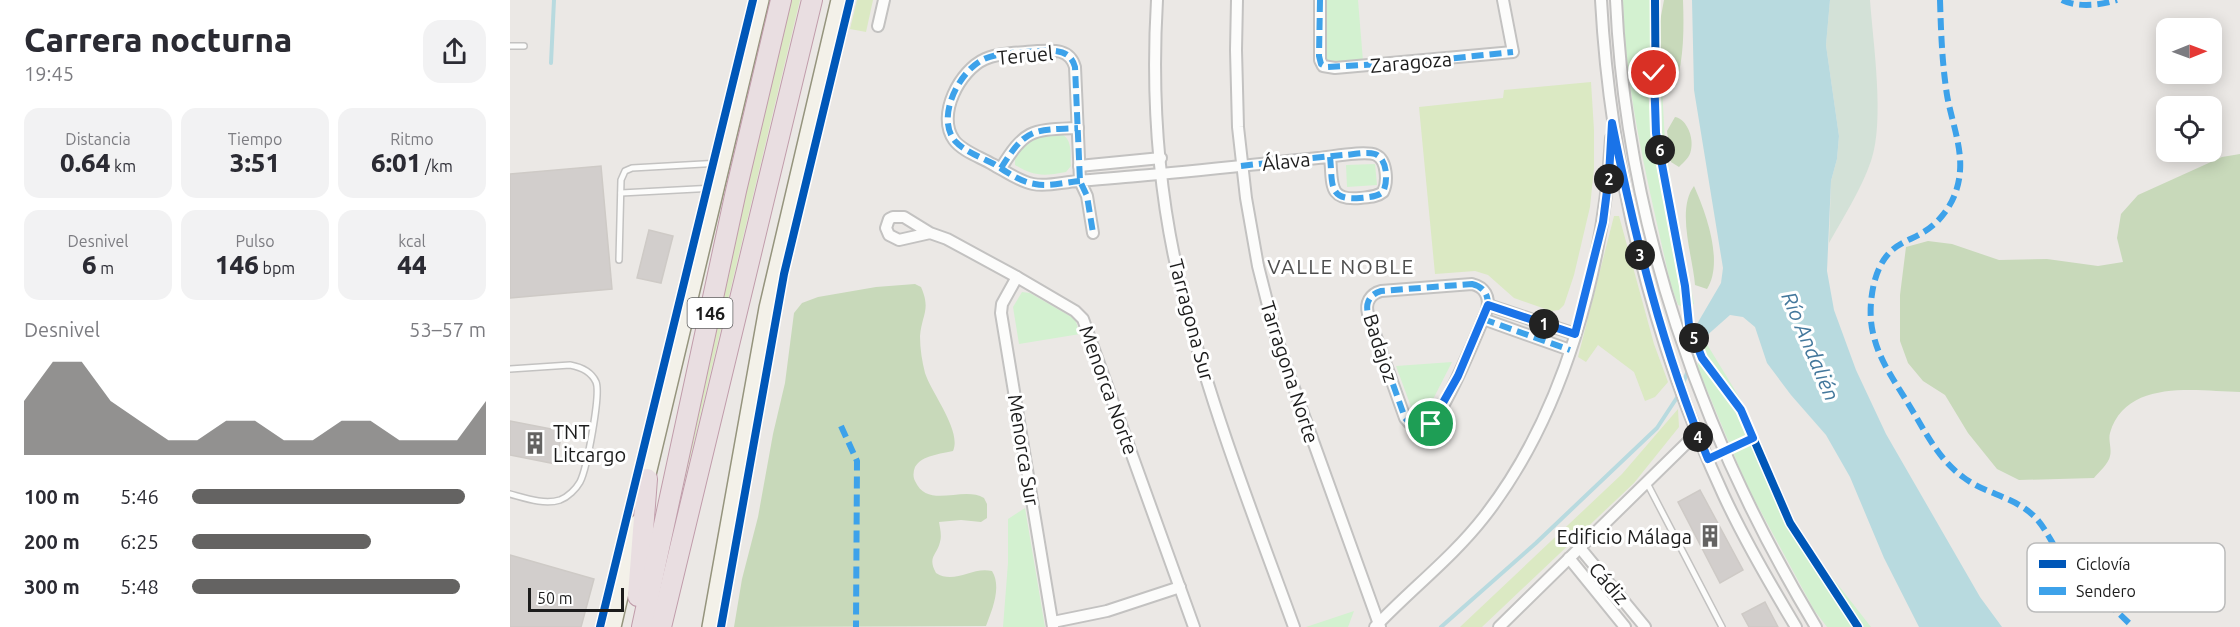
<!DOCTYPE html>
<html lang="es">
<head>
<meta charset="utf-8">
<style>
  :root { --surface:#fff; --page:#f2f2f3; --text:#2b2b33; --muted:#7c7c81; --accent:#646362 }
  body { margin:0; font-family:Ubuntu,sans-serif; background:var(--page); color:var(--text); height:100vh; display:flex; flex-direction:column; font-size:22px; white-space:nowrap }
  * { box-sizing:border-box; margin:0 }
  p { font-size:20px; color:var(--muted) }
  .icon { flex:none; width:33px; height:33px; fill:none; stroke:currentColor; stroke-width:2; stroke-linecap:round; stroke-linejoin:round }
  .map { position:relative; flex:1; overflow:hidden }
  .panel { display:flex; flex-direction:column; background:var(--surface); width:510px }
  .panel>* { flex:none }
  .needle { width:39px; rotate:89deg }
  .fabs { position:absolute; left:1646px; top:18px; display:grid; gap:12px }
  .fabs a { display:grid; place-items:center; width:66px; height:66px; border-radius:12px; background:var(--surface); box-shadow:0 3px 15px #0003; font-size:30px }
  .scale { position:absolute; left:18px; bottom:15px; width:96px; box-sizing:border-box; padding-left:6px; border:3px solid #1c1c1c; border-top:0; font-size:16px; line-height:21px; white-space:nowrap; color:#1c1c1c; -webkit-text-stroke:4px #fff; paint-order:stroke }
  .pin { position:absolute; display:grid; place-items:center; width:51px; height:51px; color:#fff; margin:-26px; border:3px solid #fff; border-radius:50%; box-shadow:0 2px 6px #0007 }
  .km { position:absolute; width:30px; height:30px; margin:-15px; border-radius:50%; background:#222; color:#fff; font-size:16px; line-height:30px; text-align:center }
  .round { display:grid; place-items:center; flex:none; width:63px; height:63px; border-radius:18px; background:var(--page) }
  .headline { display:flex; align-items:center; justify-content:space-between; height:102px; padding:0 24px }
  h1 { font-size:33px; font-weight:800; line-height:45px }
  .figures { display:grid; grid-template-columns:repeat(3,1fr); gap:9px; height:102px; padding:6px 24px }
  .figures div { display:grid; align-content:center; border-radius:15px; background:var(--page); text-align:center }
  .figures b { font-size:26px; font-weight:800 }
  .figures small { font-size:16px; font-weight:400 }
  .figures p { font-size:16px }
  .chart { height:168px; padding:12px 24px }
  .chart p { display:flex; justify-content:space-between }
  .chart svg { width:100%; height:108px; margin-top:6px; fill:var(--accent); opacity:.7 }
  ul { padding:0 24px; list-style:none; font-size:20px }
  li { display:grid; grid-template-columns:96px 72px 1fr; align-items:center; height:45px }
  li i { height:15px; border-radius:8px; background:var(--accent) }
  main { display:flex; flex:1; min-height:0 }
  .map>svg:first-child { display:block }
  .grass { fill:#dbe9c3 }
  .forest { fill:#c8d9ba }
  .wetland { fill:#d3e1d7 }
  .park { fill:#d3f1d0 }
  .water { fill:#b8dadf }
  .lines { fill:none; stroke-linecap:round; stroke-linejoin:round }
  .stream { stroke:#b8dadf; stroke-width:4 }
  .building { fill:#d2cecc; stroke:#cecac6; stroke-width:1.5 }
  .lane-casing { stroke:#c3c2c1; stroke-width:8 }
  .street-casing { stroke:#c3c2c1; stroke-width:14 }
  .secondary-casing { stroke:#95947d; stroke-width:18 }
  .highway-casing { stroke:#c09caa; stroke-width:22 }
  .lane { stroke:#fcfcfb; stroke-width:5 }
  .street { stroke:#fcfcfb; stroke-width:10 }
  .secondary { stroke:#f3f1e9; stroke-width:15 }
  .highway { stroke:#e9dee1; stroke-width:20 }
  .quiet { stroke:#3da2ea; stroke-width:6; stroke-dasharray:12 6; stroke-linecap:butt }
  .cycleway-casing { stroke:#fff; stroke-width:11 }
  .cycleway { stroke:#0057b8; stroke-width:8 }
  .route-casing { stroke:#fff; stroke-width:12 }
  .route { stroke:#1a73e8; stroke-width:8 }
  .labels { text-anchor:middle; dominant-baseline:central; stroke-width:6; stroke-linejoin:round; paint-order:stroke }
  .shield { fill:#fff; stroke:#606060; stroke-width:1.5 }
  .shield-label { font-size:18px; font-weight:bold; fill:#1c1c1c }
  .street-label { font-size:20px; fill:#1c1c1c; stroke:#fff }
  .poi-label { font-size:20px; fill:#1c1c1c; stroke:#fff; text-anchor:start }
  .neighbourhood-label { font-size:21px; letter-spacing:1.5px; fill:#4f4f4f; stroke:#fff }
  .water-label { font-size:21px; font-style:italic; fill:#44789c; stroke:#fff }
  .key { fill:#fff; stroke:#bbb; stroke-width:1.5 }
  .key-label { font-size:16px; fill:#1c1c1c }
</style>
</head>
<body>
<main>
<section class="panel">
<div class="headline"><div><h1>Carrera nocturna</h1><p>19:45</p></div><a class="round"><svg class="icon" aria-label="share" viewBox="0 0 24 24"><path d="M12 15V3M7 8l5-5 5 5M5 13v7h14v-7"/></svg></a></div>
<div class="figures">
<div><p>Distancia</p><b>0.64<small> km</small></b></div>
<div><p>Tiempo</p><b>3:51</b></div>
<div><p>Ritmo</p><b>6:01<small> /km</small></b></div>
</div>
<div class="figures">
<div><p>Desnivel</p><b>6<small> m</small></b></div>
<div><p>Pulso</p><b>146<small> bpm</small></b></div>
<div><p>kcal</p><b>44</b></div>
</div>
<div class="chart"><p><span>Desnivel</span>53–57 m</p>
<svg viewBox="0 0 160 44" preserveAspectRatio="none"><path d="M0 44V22L10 6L20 6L30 22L40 30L50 38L60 38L70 30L80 30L90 38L100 38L110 30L120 30L130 38L140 38L150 38L160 22V44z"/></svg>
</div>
<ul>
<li><b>100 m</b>5:46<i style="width:93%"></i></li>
<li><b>200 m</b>6:25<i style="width:61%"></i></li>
<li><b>300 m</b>5:48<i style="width:91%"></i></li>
</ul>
</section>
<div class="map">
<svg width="1730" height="627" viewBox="0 0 1730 627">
  <rect width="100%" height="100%" fill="#ebe8e5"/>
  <g class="grass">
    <path d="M280 0H290L164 525 250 127Z"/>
    <path d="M347 0H363L356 32 340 29Z"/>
    <path d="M1081 82 1084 130V168L1080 207 1064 275 1054 305 1049 310 1041 311 1004 298 978 275 965 271 925 274 909 107 993 98 994 90Z"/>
    <path d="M1104 216H1109L1144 344 1158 382 1145 397 1135 401 1124 372 1088 345 1076 362 1068 357Z"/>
    <path d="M1168 409 1169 427 1124 483 972 627H950L1112 474Z"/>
  </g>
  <g class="forest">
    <path d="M1154 0H1173C1174 29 1174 57 1166 85L1154 87 1140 57 1148 32Z"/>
    <path d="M1165 117C1177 119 1184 138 1181 150 1180 157 1174 162 1169 167L1161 162 1157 131Z"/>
    <path d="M1730 154V392C1687 391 1616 378 1600 433 1598 440 1602 449 1600 456 1599 463 1589 472 1584 478L1509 480 1487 469 1458 433 1435 395 1413 381 1398 363 1390 341V295L1396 247 1418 241 1442 244 1489 260 1537 259 1588 266 1613 262 1607 238 1611 214 1628 195 1712 157Z"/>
    <path d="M1184 186C1196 213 1214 262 1197 289L1185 285C1183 257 1166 210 1184 186Z"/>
    <path d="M405 284 411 287C421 310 412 314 410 336 410 349 412 361 415 373 422 394 452 431 443 451 431 454 412 455 405 467 403 472 403 477 405 481 418 510 453 485 474 498L477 504V518L471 522 451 520 429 522C430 528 432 536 430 542 427 555 417 557 426 573 445 585 462 566 482 571 492 587 482 610 476 626L224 627 232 579 248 517 263 434 275 383 284 313 292 303 308 297 366 287Z"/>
  </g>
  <path class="wetland" d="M1320 0H1360C1363 43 1375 121 1361 161 1351 190 1334 216 1319 243L1321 181 1327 159 1329 136 1316 45Z"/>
  <g class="park">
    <path d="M815 0H848L853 61 823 64 814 60Z"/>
    <path d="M1113 0H1147L1155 141 1162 189 1184 304 1174 307 1168 305 1160 282C1140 189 1115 96 1113 0Z"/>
    <path d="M552 134C563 141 560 154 561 166L556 172C535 176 524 177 505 165V156C521 135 527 136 552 134Z"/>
    <path d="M865 164 867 185 837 187 836 165Z"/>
    <path d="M512 292 520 293 565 319 570 334 509 344 503 307Z"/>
    <path d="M1195 341 1234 405 1285 523 1318 572 1361 627H1317L1304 610 1237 486 1187 366Z"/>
    <path d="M942 362 915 415H907L903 412 886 366Z"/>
    <path d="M515 508 535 627H493L498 563V519Z"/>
    <path d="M844 611 838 627H796Z"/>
  </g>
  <path class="water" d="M1320 0 1316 45 1329 136 1327 159 1321 181 1317 271 1324 310 1346 370 1376 434 1470 597 1492 627H1409L1374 558 1340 477 1316 435 1281 395 1257 363 1245 327 1233 317 1220 315 1194 338 1187 324 1211 283 1213 268 1184 90 1182 0Z"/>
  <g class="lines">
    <g class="stream">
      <path d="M41 63 44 0"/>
      <path d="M1182 361 1194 332"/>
      <path d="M1172 386 1179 368"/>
      <path d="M931 627 1026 543 1147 428 1170 393"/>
    </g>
  </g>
  <g class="building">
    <path d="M91 166 102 289 0 298V174Z"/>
    <path d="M139 230 163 236 151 283 127 278Z"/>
    <path d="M0 421 52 431 46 464 0 455Z"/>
    <path d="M1190 490 1233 570 1210 583 1168 502Z"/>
    <path d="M0 555 84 579 71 627H0Z"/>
    <path d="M1255 602 1268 627H1239L1232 614Z"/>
  </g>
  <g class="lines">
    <g class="lane-casing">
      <g id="lane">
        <path d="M0 46H14"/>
        <path d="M111 193 205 188"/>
        <path d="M109 260 111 180 115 171 122 168 211 163"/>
        <path d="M0 369 60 365C71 367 81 371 86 382 91 394 77 468 70 482 66 489 58 497 50 500 34 505 15 498 0 494"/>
        <path d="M1137 483 1212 627"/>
      </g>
    </g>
    <g class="street-casing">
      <g id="street">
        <path d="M647 0C641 101 649 205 675 303 703 413 745 520 784 627"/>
        <path d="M727 0 726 50 728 127 736 198 748 266 765 333 780 377 870 627"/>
        <path d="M810 0V60L813 66 825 68 1003 52 993 0"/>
        <path d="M1091 0C1100 168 1143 343 1214 496 1235 541 1260 584 1286 627"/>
        <path d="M1106 0C1116 223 1191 437 1306 627"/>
        <path d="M368 26 374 0"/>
        <path d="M569 166 651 158"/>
        <path d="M491 168C516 128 522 130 568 128"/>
        <path d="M420 233 389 240 379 235 376 228 379 219 383 217H394L420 233 437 239 507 277 565 311 573 319 684 627"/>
        <path d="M583 233 577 196 570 181 565 67C560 49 544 50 528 51 511 53 491 52 475 59 450 70 426 115 444 140 452 151 470 157 482 164 495 171 508 181 523 184 537 187 553 182 568 181 587 179 607 178 627 176 687 171 747 164 808 158 821 157 855 150 866 155 877 160 878 182 873 192 867 197 859 197 850 198 817 201 823 183 820 157"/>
        <path d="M507 277 492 304 491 313 543 627"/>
        <path d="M962 284C975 287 980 297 977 310 967 333 934 416 917 427H903L895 418 858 314C855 303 860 294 871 291Z"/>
        <path d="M978 305 1065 334"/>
        <path d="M973 319 1060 350"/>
        <path d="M1070 548 1135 627"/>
        <path d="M1059 558 1115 627"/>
        <path d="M543 622 597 611 670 587"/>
        <path d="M865 627C901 589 942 558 974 517 1054 415 1094 266 1101 138"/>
        <path d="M989 627 1190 430"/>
      </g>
    </g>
    <g class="secondary-casing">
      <g id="secondary">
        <path d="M135 487 251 0"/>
        <path d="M103 627 127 523"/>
        <path d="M200 627 257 308 329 0"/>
      </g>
    </g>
    <g class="highway-casing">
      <g id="highway">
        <path d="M128 596 137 479"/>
        <path d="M132 627 226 191 271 0"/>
        <path d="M151 627 302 0"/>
      </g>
    </g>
    <use href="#lane" class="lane"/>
    <use href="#street" class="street"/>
    <use href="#secondary" class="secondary"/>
    <use href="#highway" class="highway"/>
    <g class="quiet">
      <path d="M810 0 809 56 811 64 817 67 908 62 1003 52"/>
      <path d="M1430 0C1431 32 1432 63 1437 95 1441 119 1452 146 1450 171 1449 187 1443 203 1432 216 1406 248 1378 232 1364 283 1360 301 1359 320 1364 337 1370 362 1386 383 1399 405 1415 431 1428 459 1453 477 1475 494 1503 496 1524 516 1534 526 1539 538 1547 550 1552 557 1559 563 1565 569 1584 589 1603 608 1623 627"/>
      <path d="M1552 0C1568 8 1591 5 1607 0"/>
      <path d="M731 166C765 162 799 158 833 155 842 155 856 151 865 154 878 159 878 182 873 192 867 197 859 197 850 198 817 201 823 183 820 157"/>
      <path d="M491 168C516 128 522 130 568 128"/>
      <path d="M570 181C556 182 539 187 525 184 510 182 497 172 484 164 472 158 454 151 445 141 425 117 450 70 474 59 490 52 511 53 528 51 544 50 560 49 565 67L570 181 577 196 583 233"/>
      <path d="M962 284C975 287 980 297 977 310 967 333 934 416 917 427H903L895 418 858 314C855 303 860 294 871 291Z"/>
      <path d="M978 305 1065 334"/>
      <path d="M973 319 1060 350"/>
      <path d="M331 426 347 461 346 627"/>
    </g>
    <g class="cycleway-casing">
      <g id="cycleway">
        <path d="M1145 0 1146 133 1175 286 1179 325 1192 358 1231 410 1280 523 1348 627"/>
        <path d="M90 627 243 0"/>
        <path d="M211 627 274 274 340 0"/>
      </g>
    </g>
    <use href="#cycleway" class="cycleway"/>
  </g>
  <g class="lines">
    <g class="route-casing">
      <path id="route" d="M921 424 948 376 978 305 1065 334 1093 222 1099 175 1102 123C1125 238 1153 351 1198 459L1243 438 1231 410 1192 358 1179 325 1175 286 1146 133 1144 73"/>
    </g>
    <use href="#route" class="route"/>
  </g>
  <defs>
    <g id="building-bare" transform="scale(1.8)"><path d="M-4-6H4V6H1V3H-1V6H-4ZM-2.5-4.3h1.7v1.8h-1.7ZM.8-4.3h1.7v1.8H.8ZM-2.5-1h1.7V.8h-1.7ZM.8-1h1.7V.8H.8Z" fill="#646362" stroke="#fff" stroke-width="2.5" paint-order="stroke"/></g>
  </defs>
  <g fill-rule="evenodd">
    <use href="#building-bare" x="25" y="443"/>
    <use href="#building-bare" x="1200" y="536"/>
  </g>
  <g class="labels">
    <rect class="shield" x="177.5" y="298" width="45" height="30" rx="4.5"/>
    <g class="shield-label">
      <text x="200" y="313">146</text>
    </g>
    <g class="street-label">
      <text transform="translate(515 55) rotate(-5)">Teruel</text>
      <text transform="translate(901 62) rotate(-5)">Zaragoza</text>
      <text transform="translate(776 161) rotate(-6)">Álava</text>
      <text transform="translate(682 320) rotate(75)">Tarragona Sur</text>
      <text transform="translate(871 348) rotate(72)">Badajoz</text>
      <text transform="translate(780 372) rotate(72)">Tarragona Norte</text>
      <text transform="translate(599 390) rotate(70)">Menorca Norte</text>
      <text transform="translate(514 450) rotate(81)">Menorca Sur</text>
      <text transform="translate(1099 583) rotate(49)">Cádiz</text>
    </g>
    <g class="poi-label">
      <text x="43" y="431">TNT<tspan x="43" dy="23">Litcargo</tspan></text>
      <text x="1182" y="536" text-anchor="end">Edificio Málaga</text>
    </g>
    <g class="neighbourhood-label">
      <text x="831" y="266">VALLE NOBLE</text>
    </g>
    <g class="water-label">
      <text transform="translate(1301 346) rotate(67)">Río Andalién</text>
    </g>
  </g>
  <rect x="1517" y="543" width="198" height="69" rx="9" class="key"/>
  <rect x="1529" y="560" width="27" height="8" fill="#0057b8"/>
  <rect x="1529" y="587" width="27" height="8" fill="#3da2ea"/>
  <g class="key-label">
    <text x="1566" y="570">Ciclovía</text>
    <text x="1566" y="597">Sendero</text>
  </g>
</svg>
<div class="fabs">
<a><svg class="needle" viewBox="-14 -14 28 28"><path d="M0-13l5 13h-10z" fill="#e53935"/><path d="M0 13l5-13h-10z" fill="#7c7c81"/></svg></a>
<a><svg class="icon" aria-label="locate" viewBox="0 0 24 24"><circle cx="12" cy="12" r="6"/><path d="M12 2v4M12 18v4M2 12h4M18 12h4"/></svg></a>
</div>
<div class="scale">50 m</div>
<div class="pin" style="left:921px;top:424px;background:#1e9e55"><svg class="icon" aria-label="arrive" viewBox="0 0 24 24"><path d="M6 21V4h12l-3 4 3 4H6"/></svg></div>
<div class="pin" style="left:1144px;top:73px;background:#d93025"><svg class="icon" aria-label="check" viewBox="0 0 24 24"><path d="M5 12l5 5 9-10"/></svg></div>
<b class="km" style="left:1034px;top:324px">1</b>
<b class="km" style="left:1099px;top:179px">2</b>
<b class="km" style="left:1130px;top:255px">3</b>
<b class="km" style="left:1188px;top:437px">4</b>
<b class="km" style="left:1184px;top:338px">5</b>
<b class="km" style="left:1150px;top:150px">6</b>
</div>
</main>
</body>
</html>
